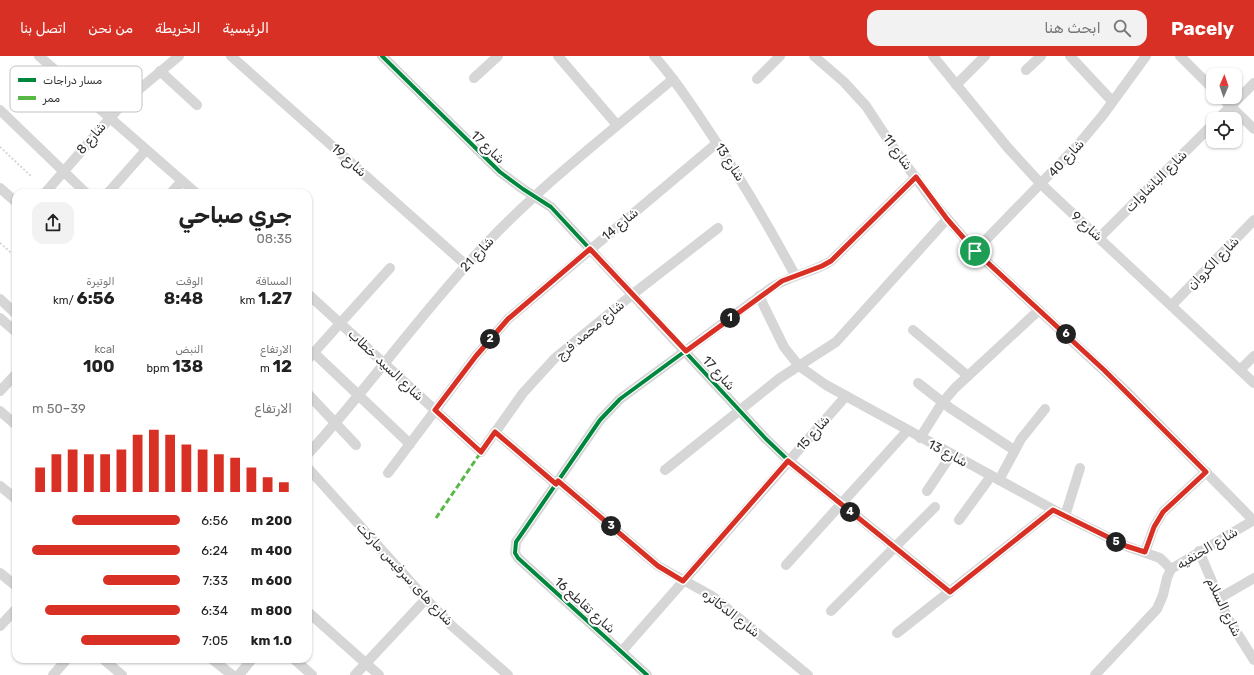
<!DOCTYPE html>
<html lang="ar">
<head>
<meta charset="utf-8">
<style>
  :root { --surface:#fff; --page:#f2f2f2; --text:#222; --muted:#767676; --accent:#d93025 }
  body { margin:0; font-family:Rubik,"Noto Sans Arabic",sans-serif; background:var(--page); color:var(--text); direction:rtl; height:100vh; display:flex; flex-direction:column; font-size:15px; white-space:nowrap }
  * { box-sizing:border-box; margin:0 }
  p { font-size:13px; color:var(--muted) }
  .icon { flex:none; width:22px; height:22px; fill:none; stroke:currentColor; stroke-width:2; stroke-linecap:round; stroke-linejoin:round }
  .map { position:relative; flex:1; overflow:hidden; direction:ltr }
  .sheet { position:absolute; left:12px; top:133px; width:300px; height:474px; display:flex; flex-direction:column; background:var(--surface); border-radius:12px; box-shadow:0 1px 3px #0004; direction:rtl }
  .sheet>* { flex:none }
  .needle { width:26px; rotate:2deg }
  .tools { position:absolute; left:1206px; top:12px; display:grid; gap:8px }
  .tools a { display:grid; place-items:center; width:36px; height:36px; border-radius:8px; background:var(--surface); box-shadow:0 1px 3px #0004; font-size:20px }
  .pin { position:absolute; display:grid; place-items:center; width:34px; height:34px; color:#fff; margin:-17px; border:2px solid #fff; border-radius:50%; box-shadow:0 1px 4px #0007 }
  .km { position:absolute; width:20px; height:20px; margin:-10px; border-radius:50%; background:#222; color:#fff; font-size:11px; line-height:20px; text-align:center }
  .round { display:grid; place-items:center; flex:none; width:42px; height:42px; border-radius:12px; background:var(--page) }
  .headline { display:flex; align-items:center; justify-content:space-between; height:68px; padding:0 20px }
  h1 { font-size:22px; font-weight:700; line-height:30px }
  .stats { display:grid; grid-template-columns:repeat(3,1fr); gap:6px; height:68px; padding:4px 20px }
  .stats div { display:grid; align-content:center }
  .stats b { font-size:17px; font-weight:700 }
  .stats small { font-size:11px; font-weight:400 }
  .stats p { font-size:11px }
  .chart { height:112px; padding:8px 20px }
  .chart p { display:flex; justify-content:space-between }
  .chart svg { width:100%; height:72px; margin-top:4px; stroke:var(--accent); stroke-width:6 }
  ul { padding:0 20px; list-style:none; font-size:13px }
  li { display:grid; grid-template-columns:64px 48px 1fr; align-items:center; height:30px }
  li i { height:10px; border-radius:5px; background:var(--accent) }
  header { display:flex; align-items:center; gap:24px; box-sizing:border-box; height:56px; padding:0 20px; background:var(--accent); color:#fff }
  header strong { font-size:19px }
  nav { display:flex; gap:22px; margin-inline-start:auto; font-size:14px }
  .search { width:280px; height:36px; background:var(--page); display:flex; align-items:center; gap:10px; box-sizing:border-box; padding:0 14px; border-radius:12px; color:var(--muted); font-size:15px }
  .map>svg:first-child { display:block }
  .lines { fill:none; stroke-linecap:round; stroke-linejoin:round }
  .path { stroke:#d6d6d6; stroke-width:2; stroke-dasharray:2 2; stroke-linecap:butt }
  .street { stroke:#d6d6d6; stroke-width:10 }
  .quiet { stroke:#58b947; stroke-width:3; stroke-dasharray:6 3; stroke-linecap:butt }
  .cycleway-casing { stroke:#fff; stroke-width:6 }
  .cycleway { stroke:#00873e; stroke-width:4 }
  .route-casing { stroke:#fff; stroke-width:8 }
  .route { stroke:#d93025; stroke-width:5 }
  .labels { text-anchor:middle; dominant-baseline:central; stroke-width:4; stroke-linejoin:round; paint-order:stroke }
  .street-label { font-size:13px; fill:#323232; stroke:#fff }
  .key { fill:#fff; stroke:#c2c2c2; stroke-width:1 }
  .key-label { font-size:11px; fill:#323232 }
</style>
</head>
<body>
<header>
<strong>Pacely</strong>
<div class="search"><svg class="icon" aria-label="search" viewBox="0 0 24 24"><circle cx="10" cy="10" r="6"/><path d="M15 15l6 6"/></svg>ابحث هنا</div>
<nav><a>الرئيسية</a><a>الخريطة</a><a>من نحن</a><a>اتصل بنا</a></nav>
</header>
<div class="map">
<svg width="1254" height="619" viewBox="0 0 1254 619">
  <rect width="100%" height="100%" fill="#fff"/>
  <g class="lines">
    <g class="path">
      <path d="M0 91 32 121"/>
      <path d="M0 187 16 201"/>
    </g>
    <g class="street">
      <path d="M39 0 196 137"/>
      <path d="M231 0 466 209"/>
      <path d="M382 0 500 116 523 133 551 151 766 383 789 405 950 536"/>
      <path d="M558 0 617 69"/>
      <path d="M654 0C673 21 689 45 705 69 738 118 767 167 795 219"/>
      <path d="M814 0 844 26 866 50 893 91 934 147 975 195 1127 336 1253 464"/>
      <path d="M933 0 1008 92 1041 128 1254 327"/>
      <path d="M1070 0 1112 45"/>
      <path d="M1180 0 1213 33"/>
      <path d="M1026 14 1041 0"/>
      <path d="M160 15 197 49"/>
      <path d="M474 22 498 0"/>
      <path d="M757 23 780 0"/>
      <path d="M956 29 985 0"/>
      <path d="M1221 41 1254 73"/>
      <path d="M0 54 86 137"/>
      <path d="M1218 63 1254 27"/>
      <path d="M0 132 16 146"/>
      <path d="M45 137 124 46 179 0"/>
      <path d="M108 137 146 94"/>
      <path d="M171 137 182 125"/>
      <path d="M1100 181 1213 68"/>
      <path d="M975 195 1078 89 1103 59 1146 0"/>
      <path d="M308 238 481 396 523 337 555 302 633 238 718 172"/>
      <path d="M759 240 784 291 799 310 826 329 1065 460 1126 490 1160 502 1171 513"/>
      <path d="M0 243 16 258"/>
      <path d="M1172 249 1254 164"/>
      <path d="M0 262 16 276"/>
      <path d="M913 274 968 320"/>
      <path d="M314 297 410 388"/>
      <path d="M308 303 390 212"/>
      <path d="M1240 314 1254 300"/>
      <path d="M918 327 950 352 1014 394"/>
      <path d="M0 335 16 318"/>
      <path d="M308 338 356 389"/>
      <path d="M0 355 16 369"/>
      <path d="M495 376 556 428"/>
      <path d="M920 382 942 347 955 332 1039 254"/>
      <path d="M308 398C369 331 421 257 483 191 541 129 609 77 673 23"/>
      <path d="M308 412 426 543 452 570 508 619"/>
      <path d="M665 414 780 322 836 286 947 163"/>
      <path d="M388 417 476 300 508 263 717 87"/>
      <path d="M999 424 1021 383 1045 353"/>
      <path d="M558 425 658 510 712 540 808 619"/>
      <path d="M0 430 16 443"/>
      <path d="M927 435 951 399"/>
      <path d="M1065 460 1080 412"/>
      <path d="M959 464 991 420"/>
      <path d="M1199 495 1227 561 1254 604"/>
      <path d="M1145 496 1154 471 1163 456 1206 416"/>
      <path d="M786 509 907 375"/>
      <path d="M0 517 16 530"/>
      <path d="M1218 543 1254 522"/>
      <path d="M831 555 935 451"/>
      <path d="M308 556 379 619"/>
      <path d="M0 570 16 553"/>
      <path d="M897 577 1053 454"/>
      <path d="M622 595 846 340"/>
      <path d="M103 603 122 619"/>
      <path d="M212 603 232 619"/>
      <path d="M294 603 312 619"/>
      <path d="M53 619 67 603"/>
      <path d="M239 619 252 603"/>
      <path d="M355 619 426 543"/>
      <path d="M647 619 518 502 515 497 516 486 600 364 620 343 771 232C790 219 812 217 831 205L916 121"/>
      <path d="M1095 619 1157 553 1163 539 1167 522 1171 513 1254 464"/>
    </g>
    <path class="quiet" d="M436 462 481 396"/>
    <g class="cycleway-casing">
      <g id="cycleway">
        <path d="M382 0 500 116 523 133 551 151 766 383 789 405 950 536"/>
        <path d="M647 619 518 502 515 497 516 486 600 364 620 343 771 232C790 219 812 217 831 205L916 121"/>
      </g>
    </g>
    <use href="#cycleway" class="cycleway"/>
  </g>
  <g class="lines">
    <g class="route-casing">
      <path id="route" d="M916 121 947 163 975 195 1104 314 1206 416 1163 456 1154 471 1145 496 1126 490 1053 454 950 536 788 405 683 525 658 510 558 425 556 428 495 376 481 396 435 354 476 300 508 263 590 193 686 295 782 225 822 210 831 205Z"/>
    </g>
    <use href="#route" class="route"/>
  </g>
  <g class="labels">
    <g class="street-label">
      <text transform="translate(91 82) rotate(-49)">شارع 8</text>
      <text transform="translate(488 91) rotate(44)">شارع 17</text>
      <text transform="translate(898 96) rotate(54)">شارع 11</text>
      <text transform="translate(1066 102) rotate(-47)">شارع 40</text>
      <text transform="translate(349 104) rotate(42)">شارع 19</text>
      <text transform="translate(730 106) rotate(57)">شارع 13</text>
      <text transform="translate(1156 125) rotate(-45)">شارع الباشاوات</text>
      <text transform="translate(620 168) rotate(-40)">شارع 14</text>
      <text transform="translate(1087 170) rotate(42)">شارع 9</text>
      <text transform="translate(477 198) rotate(-47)">شارع 21</text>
      <text transform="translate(1213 207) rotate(-46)">شارع الكروان</text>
      <text transform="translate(590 274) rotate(-40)">شارع محمد فرج</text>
      <text transform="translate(386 309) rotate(43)">شارع السيد خطاب</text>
      <text transform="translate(719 317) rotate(48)">شارع 17</text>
      <text transform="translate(813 377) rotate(-48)">شارع 15</text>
      <text transform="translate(948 397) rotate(28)">شارع 13</text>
      <text transform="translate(1207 492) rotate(-31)">شارع الحنفيه</text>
      <text transform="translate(405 518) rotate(47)">شارع هاى سرفيس ماركت</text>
      <text transform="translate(585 549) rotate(42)">شارع تقاطع 16</text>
      <text transform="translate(1224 551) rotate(64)">شارع السلام</text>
      <text transform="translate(731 557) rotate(38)">شارع الدكاتره</text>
    </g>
  </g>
  <rect x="10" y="10" width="132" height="46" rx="6" class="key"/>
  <rect x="18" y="22" width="18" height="4" fill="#00873e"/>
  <rect x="18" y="40" width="18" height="4" fill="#58b947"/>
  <g class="key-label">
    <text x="43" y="28">مسار دراجات</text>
    <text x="43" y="46">ممر</text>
  </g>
</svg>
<div class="tools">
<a><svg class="needle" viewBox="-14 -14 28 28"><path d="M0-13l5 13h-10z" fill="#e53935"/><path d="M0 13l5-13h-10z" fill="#767676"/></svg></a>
<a><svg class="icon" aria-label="locate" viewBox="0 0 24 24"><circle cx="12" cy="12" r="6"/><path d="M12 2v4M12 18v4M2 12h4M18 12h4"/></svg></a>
</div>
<div class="pin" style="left:975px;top:195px;background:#1e9e55"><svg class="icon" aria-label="arrive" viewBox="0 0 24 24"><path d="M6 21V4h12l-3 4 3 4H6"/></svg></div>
<b class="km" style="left:730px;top:262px">1</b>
<b class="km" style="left:490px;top:283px">2</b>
<b class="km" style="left:611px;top:470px">3</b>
<b class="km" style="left:850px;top:456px">4</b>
<b class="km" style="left:1116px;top:486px">5</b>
<b class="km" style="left:1066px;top:278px">6</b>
<section class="sheet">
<div class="headline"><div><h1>جري صباحي</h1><p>08:35</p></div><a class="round"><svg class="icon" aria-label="share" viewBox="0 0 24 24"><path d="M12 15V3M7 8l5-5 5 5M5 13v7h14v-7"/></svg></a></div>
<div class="stats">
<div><p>المسافة</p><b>1.27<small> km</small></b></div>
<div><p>الوقت</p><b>8:48</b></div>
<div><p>الوتيرة</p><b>6:56<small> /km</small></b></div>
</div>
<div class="stats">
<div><p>الارتفاع</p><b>12<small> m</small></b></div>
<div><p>النبض</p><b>138<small> bpm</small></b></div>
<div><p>kcal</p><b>100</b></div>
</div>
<div class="chart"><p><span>الارتفاع</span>39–50 m</p>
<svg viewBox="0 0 160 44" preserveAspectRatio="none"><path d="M5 44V29M15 44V21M25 44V18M35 44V21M45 44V21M55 44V18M65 44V9M75 44V6M85 44V9M95 44V15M105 44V18M115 44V21M125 44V23M135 44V29M145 44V35M155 44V38"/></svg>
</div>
<ul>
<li><b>200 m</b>6:56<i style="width:73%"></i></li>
<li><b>400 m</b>6:24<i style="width:100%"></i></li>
<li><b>600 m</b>7:33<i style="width:52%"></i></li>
<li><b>800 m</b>6:34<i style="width:91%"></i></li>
<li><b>1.0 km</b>7:05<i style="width:67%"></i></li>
</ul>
</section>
</div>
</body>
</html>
